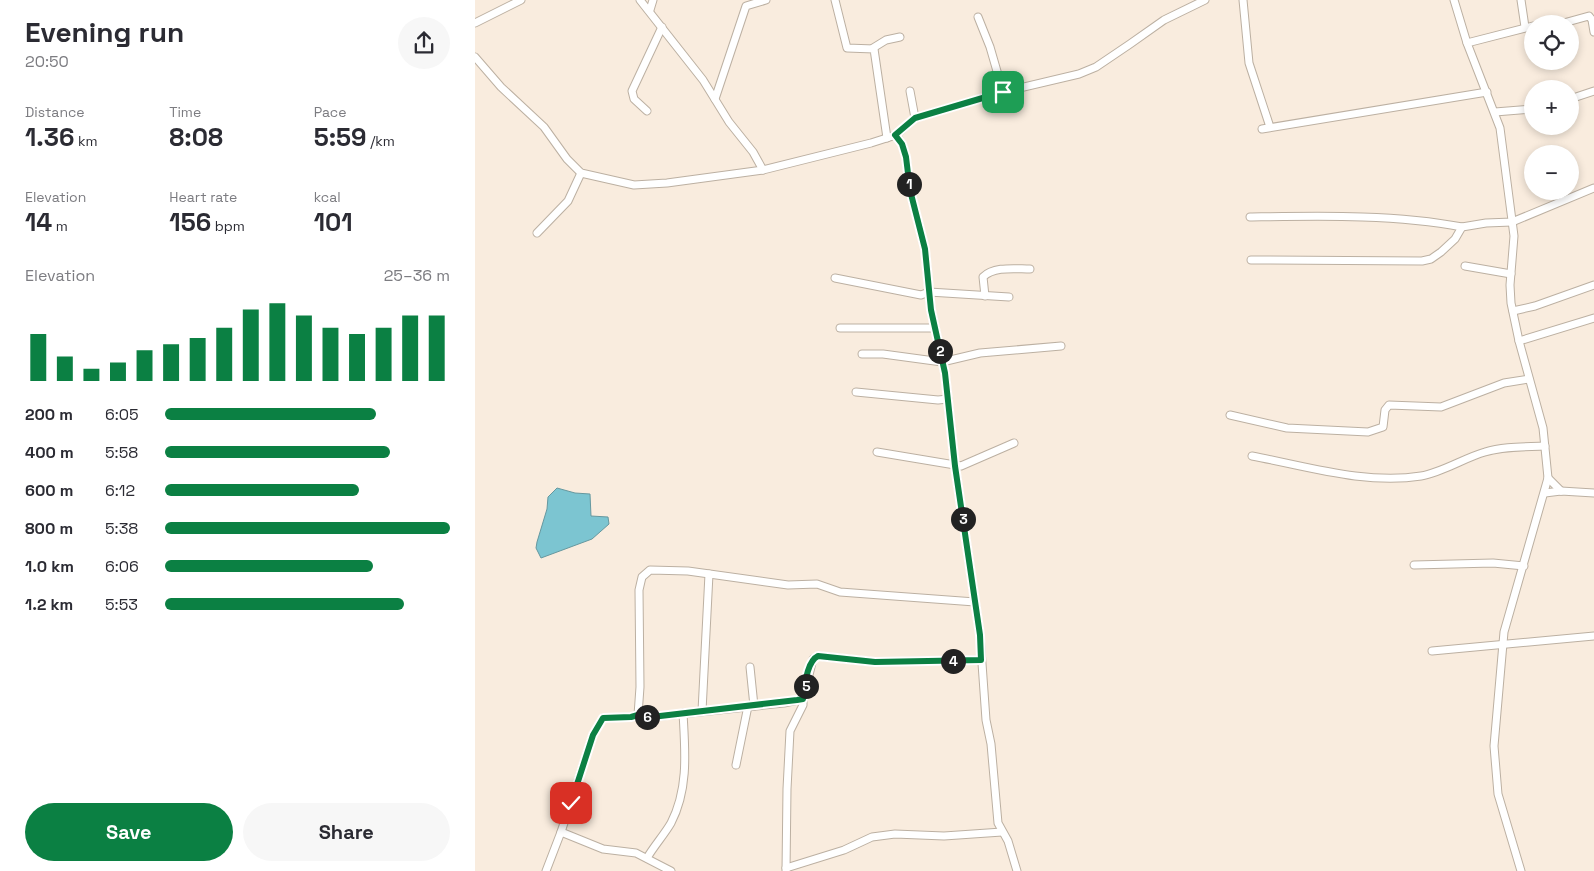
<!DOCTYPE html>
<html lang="en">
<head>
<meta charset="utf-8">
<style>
  :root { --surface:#fff; --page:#f7f7f7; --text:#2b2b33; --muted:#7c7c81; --accent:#0b8043 }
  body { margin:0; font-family:"Space Grotesk",sans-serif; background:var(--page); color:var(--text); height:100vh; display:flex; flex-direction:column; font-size:19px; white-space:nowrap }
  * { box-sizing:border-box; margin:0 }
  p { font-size:16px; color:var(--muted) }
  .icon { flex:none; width:28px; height:28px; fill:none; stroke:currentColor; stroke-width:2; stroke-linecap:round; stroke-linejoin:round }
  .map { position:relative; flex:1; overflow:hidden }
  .side { display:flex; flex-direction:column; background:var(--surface); width:475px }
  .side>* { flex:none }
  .tools { position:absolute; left:1049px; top:15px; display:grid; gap:10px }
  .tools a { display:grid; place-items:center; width:55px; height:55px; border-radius:50%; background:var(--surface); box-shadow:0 2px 8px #0003; font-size:25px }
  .pin { position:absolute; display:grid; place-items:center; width:42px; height:42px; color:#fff; margin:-21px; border-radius:10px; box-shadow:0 2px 8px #0006 }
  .km { position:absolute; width:25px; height:25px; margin:-12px; border-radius:50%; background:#222; color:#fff; font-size:14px; line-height:25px; text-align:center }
  .round { display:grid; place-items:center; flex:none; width:52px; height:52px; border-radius:26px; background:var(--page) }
  .overview { display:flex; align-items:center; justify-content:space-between; height:85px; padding:0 25px }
  h1 { font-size:28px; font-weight:700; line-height:38px }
  .metrics { display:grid; grid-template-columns:repeat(3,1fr); gap:8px; height:85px; padding:5px 25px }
  .metrics div { display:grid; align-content:center }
  .metrics b { font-size:25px; font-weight:700 }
  .metrics small { font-size:14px; font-weight:400 }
  .metrics p { font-size:14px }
  .chart { height:140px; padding:10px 25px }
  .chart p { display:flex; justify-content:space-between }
  .chart svg { width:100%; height:90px; margin-top:5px; stroke:var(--accent); stroke-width:6 }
  .action { display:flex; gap:10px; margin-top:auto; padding:10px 25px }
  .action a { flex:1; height:58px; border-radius:30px; background:var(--accent); color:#fff; font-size:20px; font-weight:700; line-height:58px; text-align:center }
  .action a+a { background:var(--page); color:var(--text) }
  ul { padding:0 25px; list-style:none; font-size:16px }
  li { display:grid; grid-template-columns:80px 60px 1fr; align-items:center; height:38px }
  li i { height:12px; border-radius:6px; background:var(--accent) }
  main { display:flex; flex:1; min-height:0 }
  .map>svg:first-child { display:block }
  .water { fill:#7cc5d1; stroke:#66989f }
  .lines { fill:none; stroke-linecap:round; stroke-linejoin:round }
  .minor-casing { stroke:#bcb0a2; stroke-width:9 }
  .minor { stroke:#fff; stroke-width:7 }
  .route-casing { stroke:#fff; stroke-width:10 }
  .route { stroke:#0b8043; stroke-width:6 }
</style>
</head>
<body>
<main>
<section class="side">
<div class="overview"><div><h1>Evening run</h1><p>20:50</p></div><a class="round"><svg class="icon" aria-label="share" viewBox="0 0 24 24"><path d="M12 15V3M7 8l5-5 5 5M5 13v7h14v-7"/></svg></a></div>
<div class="metrics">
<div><p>Distance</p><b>1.36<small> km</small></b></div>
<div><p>Time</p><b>8:08</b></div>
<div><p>Pace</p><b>5:59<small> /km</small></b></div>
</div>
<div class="metrics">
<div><p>Elevation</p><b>14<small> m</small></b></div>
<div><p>Heart rate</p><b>156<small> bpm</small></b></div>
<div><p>kcal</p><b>101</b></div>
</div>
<div class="chart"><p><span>Elevation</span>25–36 m</p>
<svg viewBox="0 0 160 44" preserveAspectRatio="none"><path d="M5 44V21M15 44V32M25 44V38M35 44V35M45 44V29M55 44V26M65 44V23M75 44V18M85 44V9M95 44V6M105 44V12M115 44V18M125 44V21M135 44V18M145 44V12M155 44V12"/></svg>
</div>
<ul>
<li><b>200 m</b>6:05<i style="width:74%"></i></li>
<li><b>400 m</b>5:58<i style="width:79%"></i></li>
<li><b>600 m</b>6:12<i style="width:68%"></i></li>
<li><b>800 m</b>5:38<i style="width:100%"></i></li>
<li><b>1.0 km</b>6:06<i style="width:73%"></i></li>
<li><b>1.2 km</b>5:53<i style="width:84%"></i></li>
</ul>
<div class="action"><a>Save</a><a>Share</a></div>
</section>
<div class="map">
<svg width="1119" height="871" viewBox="0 0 1119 871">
  <rect width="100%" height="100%" fill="#f9ecde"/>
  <path class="water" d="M82 488 100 493 115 494 116 516 133 517 134 524 117 539 66 558 61 548 62 542 72 509 73 497Z"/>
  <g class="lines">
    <g class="minor-casing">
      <g id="minor">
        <path d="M165 0 228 80 254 122 278 152 288 170"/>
        <path d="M360 0 372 48 399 49 412 138"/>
        <path d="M768 0 774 63 795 127"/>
        <path d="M979 0 992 43 1025 128 1039 236 1035 285 1036 303 1044 341 1068 428 1073 478 1029 632 1019 746 1023 794 1046 871"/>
        <path d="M1046 0 1050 27"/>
        <path d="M175 10 178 0"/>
        <path d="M503 17 515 47 528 92"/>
        <path d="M0 23 46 0"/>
        <path d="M1085 24 1114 16 1117 20 1119 32"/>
        <path d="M992 43 1058 26"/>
        <path d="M398 48 411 40 425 37"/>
        <path d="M0 57 26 87 69 127 92 159 106 173 159 185 192 183 288 170 396 143 421 135 440 118 528 92 604 74 621 67 655 44 689 20 730 0"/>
        <path d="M435 91 440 118"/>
        <path d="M240 99 271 6 291 0"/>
        <path d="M1095 99 1119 91"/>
        <path d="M172 111 159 99 157 91 187 27"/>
        <path d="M1020 112 1058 109"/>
        <path d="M787 129 1012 92"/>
        <path d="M421 135 427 144 431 157 435 190 450 249 456 310 470 373 480 466 505 635 511 720 516 744 523 823 533 841 542 871"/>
        <path d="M775 217C843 216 920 214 987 227"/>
        <path d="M62 233 93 201 106 173"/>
        <path d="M776 260 947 261 956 259 966 252 980 239 987 227 1011 223 1037 222 1119 188"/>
        <path d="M990 266 1036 274"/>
        <path d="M360 278 446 295 454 292 534 297"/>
        <path d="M510 296 508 277C519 266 540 269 555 269"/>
        <path d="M1038 311 1060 306 1119 285"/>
        <path d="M365 328H460"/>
        <path d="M1044 341 1119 318"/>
        <path d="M387 354H408L467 362 505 353 586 346"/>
        <path d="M381 392 463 400 473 399"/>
        <path d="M755 415 812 428 893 432 908 427 910 410 914 405 966 407 1029 383 1054 379"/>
        <path d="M402 452 486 466 539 443"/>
        <path d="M777 456C831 466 891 485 946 476 968 472 989 458 1010 452 1029 446 1050 447 1070 446"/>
        <path d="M1073 478 1086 491"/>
        <path d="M1070 493 1086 491 1119 493"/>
        <path d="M939 565 1018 563 1049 566"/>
        <path d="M957 651 1119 636"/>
        <path d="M275 667 279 706"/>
        <path d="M227 711 234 574"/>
        <path d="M163 715 165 687 164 590 167 577 175 570 213 571 313 585 342 584 365 592 500 602"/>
        <path d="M261 765 273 706"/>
        <path d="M86 832 128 849 161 853 196 871"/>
        <path d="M172 858C179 846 189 835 196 823 214 788 210 750 208 713"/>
        <path d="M311 868 369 850 397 837 420 834 469 836 527 832"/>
        <path d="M71 871 86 832 118 735 128 718 156 717 163 715 168 718 309 703 328 699"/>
        <path d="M311 871 312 789 315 731 328 705V699L338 659 343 656 400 662 506 660"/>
      </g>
    </g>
    <use href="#minor" class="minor"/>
  </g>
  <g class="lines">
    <g class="route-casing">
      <path id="route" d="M96 803 118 735 128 718 156 717 163 715 168 718 322 700 328 699C330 687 331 662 343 656L400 662 506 660 505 635 480 466 470 373 456 310 450 249 435 190 431 157 427 144 420 135 440 118 528 92"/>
    </g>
    <use href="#route" class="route"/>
  </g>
</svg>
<div class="tools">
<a><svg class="icon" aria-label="locate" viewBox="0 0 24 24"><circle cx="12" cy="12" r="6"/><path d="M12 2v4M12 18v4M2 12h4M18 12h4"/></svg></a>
<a>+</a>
<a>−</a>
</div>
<div class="pin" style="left:528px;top:92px;background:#1e9e55"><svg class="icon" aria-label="arrive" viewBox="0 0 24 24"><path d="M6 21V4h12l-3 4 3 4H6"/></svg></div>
<div class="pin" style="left:96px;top:803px;background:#d93025"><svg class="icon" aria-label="check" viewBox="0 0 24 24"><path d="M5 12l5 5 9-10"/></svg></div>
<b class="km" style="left:434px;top:184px">1</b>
<b class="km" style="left:465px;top:351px">2</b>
<b class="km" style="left:488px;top:519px">3</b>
<b class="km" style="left:478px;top:661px">4</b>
<b class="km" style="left:331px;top:686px">5</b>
<b class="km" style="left:172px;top:717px">6</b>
</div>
</main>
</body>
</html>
